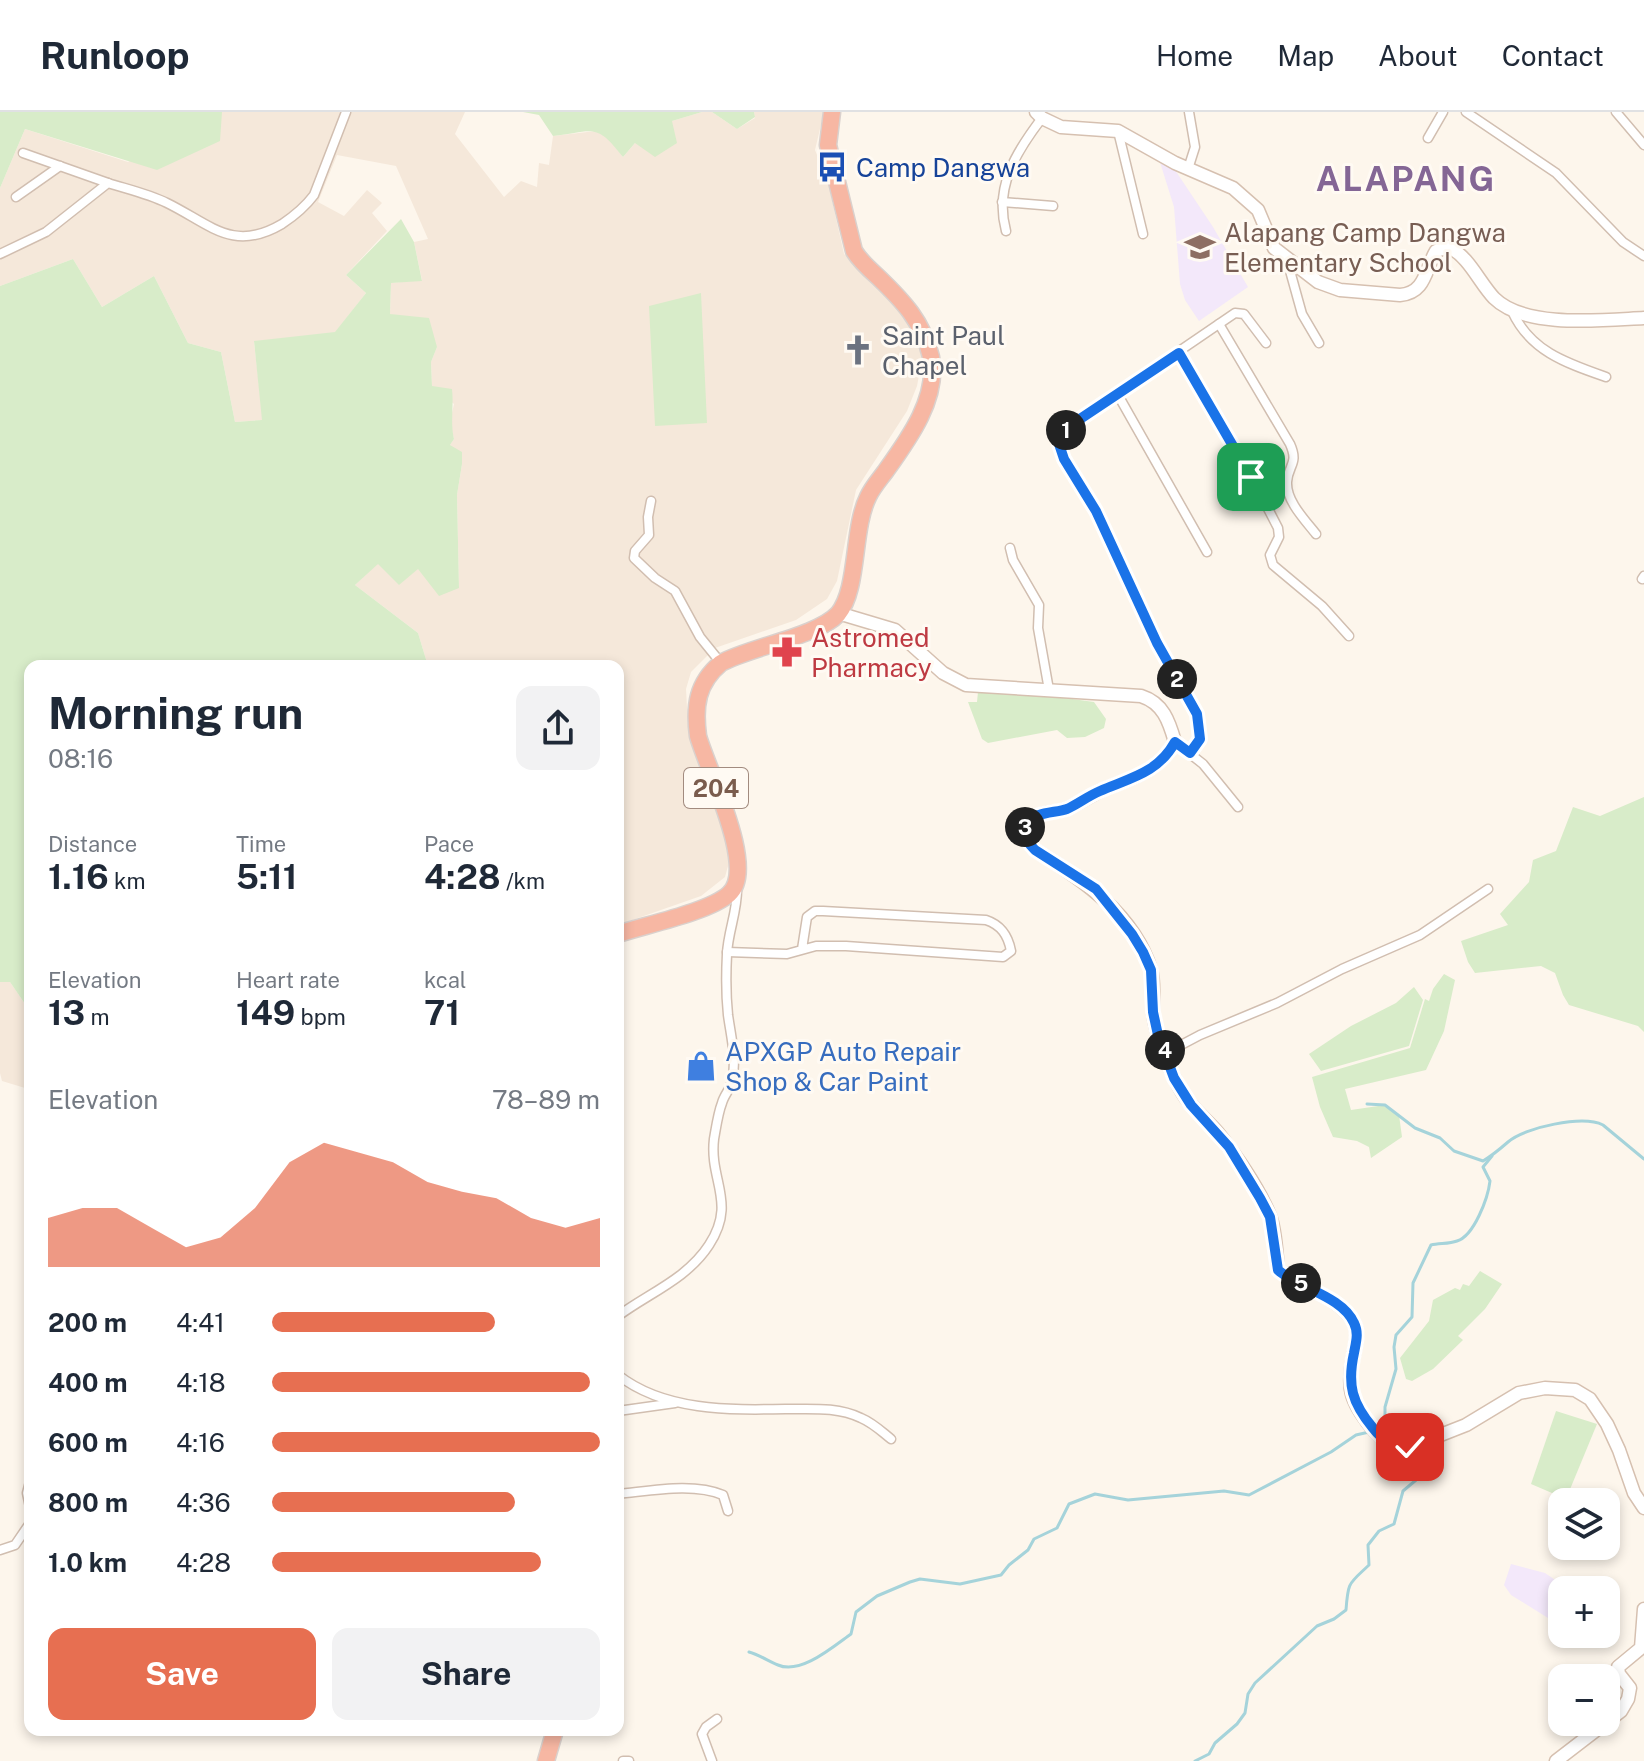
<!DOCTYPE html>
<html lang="en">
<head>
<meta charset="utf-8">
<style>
  :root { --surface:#fff; --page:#f2f2f3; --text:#1f2937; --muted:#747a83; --line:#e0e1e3; --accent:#e76f51 }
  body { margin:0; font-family:"Public Sans",sans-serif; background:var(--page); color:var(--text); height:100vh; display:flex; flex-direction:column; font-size:30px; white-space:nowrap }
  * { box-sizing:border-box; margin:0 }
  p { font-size:26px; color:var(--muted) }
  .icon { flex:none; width:44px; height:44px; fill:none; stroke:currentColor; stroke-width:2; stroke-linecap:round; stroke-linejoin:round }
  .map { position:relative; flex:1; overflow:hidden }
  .sheet { position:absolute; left:24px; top:548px; width:600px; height:1076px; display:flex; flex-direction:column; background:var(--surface); border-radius:16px; box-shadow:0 4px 12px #0003 }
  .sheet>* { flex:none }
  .buttons { position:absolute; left:1548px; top:1376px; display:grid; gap:16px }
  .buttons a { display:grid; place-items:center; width:72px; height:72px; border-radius:16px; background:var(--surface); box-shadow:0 4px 12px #0003; font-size:40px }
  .pin { position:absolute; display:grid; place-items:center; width:68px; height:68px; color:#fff; margin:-34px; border-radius:16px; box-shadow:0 4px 12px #0006 }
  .km { position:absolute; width:40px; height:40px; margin:-20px; border-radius:50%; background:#222; color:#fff; font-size:22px; line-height:40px; text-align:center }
  .round { display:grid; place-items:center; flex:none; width:84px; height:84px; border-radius:16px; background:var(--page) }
  .head { display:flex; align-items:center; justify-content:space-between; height:136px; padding:0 24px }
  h1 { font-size:44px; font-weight:700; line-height:60px }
  .stats { display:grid; grid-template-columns:repeat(3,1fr); gap:12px; height:136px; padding:8px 24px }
  .stats div { display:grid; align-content:center }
  .stats b { font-size:34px; font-weight:700 }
  .stats small { font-size:22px; font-weight:400 }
  .stats p { font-size:22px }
  .chart { height:224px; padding:16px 24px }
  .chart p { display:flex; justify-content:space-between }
  .chart svg { width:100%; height:144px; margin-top:8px; fill:var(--accent); opacity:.7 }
  .action { display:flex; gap:16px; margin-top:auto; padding:16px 24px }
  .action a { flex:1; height:92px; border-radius:16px; background:var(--accent); color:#fff; font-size:32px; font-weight:700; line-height:92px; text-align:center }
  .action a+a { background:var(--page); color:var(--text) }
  ul { padding:0 24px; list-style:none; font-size:26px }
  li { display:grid; grid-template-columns:128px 96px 1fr; align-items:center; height:60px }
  li i { height:20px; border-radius:10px; background:var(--accent) }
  header { display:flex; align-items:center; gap:48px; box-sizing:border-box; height:112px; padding:0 40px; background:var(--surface); border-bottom:2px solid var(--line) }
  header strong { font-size:38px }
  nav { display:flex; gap:44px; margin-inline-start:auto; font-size:28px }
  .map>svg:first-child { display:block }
  .residential { fill:#f5e8da }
  .education { fill:#f3e8fa }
  .green { fill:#d8ecc9 }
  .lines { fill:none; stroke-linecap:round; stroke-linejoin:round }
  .stream { stroke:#a5d3da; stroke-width:3 }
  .street-casing { stroke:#d1beb0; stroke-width:11 }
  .secondary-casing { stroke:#d6c0b0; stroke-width:15 }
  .highway-casing { stroke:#dad1cd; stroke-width:19 }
  .street { stroke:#fff; stroke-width:8 }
  .secondary { stroke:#fff; stroke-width:12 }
  .highway { stroke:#f7b7a3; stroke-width:16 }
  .route-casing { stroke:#fff; stroke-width:16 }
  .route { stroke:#1a73e8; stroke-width:10 }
  .labels { text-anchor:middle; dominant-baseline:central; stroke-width:6; stroke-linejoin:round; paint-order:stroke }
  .shield { fill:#fffaf3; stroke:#a28b7f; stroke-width:2 }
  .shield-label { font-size:24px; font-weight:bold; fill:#7a5c4d }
  .transit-label { font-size:26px; fill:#164399; stroke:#fffaf3; text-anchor:start }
  .education-label { font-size:26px; fill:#785e54; stroke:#fffaf3; text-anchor:start }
  .worship-label { font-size:26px; fill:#5b616d; stroke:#fffaf3; text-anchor:start }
  .health-label { font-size:26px; fill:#be3a42; stroke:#fffaf3; text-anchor:start }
  .shop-label { font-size:26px; fill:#366cbe; stroke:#fffaf3; text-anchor:start }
  .district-label { font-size:34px; font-weight:bold; letter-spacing:2px; fill:#846695; stroke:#fffaf3 }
</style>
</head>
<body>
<header>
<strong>Runloop</strong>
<nav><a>Home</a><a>Map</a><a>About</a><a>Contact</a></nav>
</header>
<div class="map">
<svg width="1644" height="1649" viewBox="0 0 1644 1649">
  <rect width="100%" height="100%" fill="#fdf6ec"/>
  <g class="residential">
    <path d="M222 0H465L455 22 504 85 521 69 537 75 539 51 549 53 553 24 596 19 607 24 623 45 635 31 672 9 702 0H712L737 17 755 6 754 0H824L815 38 828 70 844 142 900 193 914 215 922 248 917 274 907 299 856 378 837 469 827 487 796 508 715 536 691 560 686 577 688 615 731 743 725 765 701 784 618 813V554H428L418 521 355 473 378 451 418 457 459 476 457 383 462 352 450 333 454 327 450 310 454 292 432 274 431 250 437 235 390 202 391 171 422 168 414 130 428 127 396 54 337 43 318 90 344 104 367 78 382 91 372 101 387 119 346 163 366 181 335 221 254 230 263 308 235 310 221 240 188 231 154 164 102 195 73 147 0 174V76L25 17 128 50Z"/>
    <path d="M0 870H10L25 892 30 891V984L25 976 2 969 0 961Z"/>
  </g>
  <g class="education">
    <path d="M1159 47 1169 49 1213 115 1248 175 1199 209 1185 188 1180 172 1174 95Z"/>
    <path d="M1511 1452 1545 1461 1570 1478H1562V1522H1583L1573 1533 1565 1530 1548 1506 1511 1483 1504 1473Z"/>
  </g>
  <g class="green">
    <path d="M0 0H222L220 29 157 58 25 17 0 76Z"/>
    <path d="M523 0H702L672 9 677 31 655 45 635 31 623 45C596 10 594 19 553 24L539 3Z"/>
    <path d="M712 0H754L755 5 737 17Z"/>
    <path d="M401 107 414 130 422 169 391 171 390 202 429 206 437 235 431 250 432 274 452 277C454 294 450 310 454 327L450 333 462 340V352L457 383 459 476 439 484 418 457 399 473 378 452 355 473 418 521 428 554H30V891L25 892 10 870H0V174L73 147 102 195 154 164 188 231 221 240 235 310 262 308 254 229 335 220 366 181 346 163Z"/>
    <path d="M701 181 707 311 655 314 649 194Z"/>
    <path d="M978 580H1022L1094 590 1106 607 1104 616 1085 625 1067 626 1057 618 988 631 982 627 968 590H977Z"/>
    <path d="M1644 685V920L1638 914 1569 893 1563 883 1555 861 1541 854 1475 861 1468 850 1461 829 1508 813 1500 802 1529 770 1533 748 1556 739 1573 695 1600 704Z"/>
    <path d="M1444 862 1455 868 1444 919 1426 958 1345 977 1351 998 1385 993 1399 1003 1402 1025 1371 1046 1369 1035 1357 1029 1333 1025 1320 995 1312 965 1410 936 1425 887 1429 889 1433 877Z"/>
    <path d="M1414 875 1423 888 1409 934 1321 959 1309 942 1351 914 1396 891Z"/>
    <path d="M1480 1159 1502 1172 1485 1197 1458 1224 1463 1228 1433 1257 1412 1269 1406 1267 1400 1246 1429 1209 1433 1188 1455 1176 1460 1178 1463 1172 1469 1174Z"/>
    <path d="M1556 1299 1597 1312 1566 1387 1531 1372Z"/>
  </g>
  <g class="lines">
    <g class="stream">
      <path d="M1367 992 1385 993 1415 1016 1440 1026 1454 1039 1483 1049C1493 1043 1500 1037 1508 1030 1525 1015 1583 1003 1603 1013L1644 1047"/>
      <path d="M1385 1316 1402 1328"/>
      <path d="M1378 1318 1385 1316V1295L1396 1257 1394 1235 1396 1223 1412 1205 1413 1171 1431 1133C1439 1131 1449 1132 1457 1129 1474 1124 1488 1086 1490 1069L1483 1055 1492 1044"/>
      <path d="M749 1540C760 1543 768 1549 778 1553 801 1563 834 1534 851 1522L856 1500 877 1484 910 1470 920 1467 960 1472 1001 1463 1009 1453 1028 1438 1034 1427 1057 1416 1069 1392 1095 1382 1128 1388 1224 1379 1249 1383 1331 1340 1356 1323 1369 1320"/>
      <path d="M1195 1649 1209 1642 1215 1631 1237 1612 1245 1601 1248 1582 1255 1571 1317 1514 1334 1507 1346 1498C1348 1469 1349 1472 1369 1453L1368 1433 1379 1419 1394 1412 1403 1379 1422 1363V1353L1413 1338"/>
    </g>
    <g class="street-casing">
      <g id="street">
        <path d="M1466 0 1556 61 1623 130 1644 144"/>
        <path d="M1616 0 1644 33"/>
        <path d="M1118 19 1143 122"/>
        <path d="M1428 26 1443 0"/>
        <path d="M23 41 108 71"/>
        <path d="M1188 57 1195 35 1189 0"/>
        <path d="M16 85 60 54"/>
        <path d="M1002 90 1053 94"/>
        <path d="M1006 119C994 75 1016 40 1042 6"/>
        <path d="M0 142 46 120 108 71C127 77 149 82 167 91 210 112 233 141 282 112 294 104 305 95 314 83L346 0"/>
        <path d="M1287 148 1302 202 1319 231"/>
        <path d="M1512 199C1530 239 1566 251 1606 265"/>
        <path d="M1219 212 1290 332C1299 352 1288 353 1287 370 1286 389 1305 408 1316 422"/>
        <path d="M1179 241 1246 354 1278 416 1279 425 1270 443 1273 453 1322 494 1349 524"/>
        <path d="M1118 283 1207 440"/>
        <path d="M651 389 648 405 649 423 635 439 634 446 655 466 675 479 700 525 721 551"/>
        <path d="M1010 436 1013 448 1039 493 1038 516 1049 578"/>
        <path d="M1642 467 1644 464"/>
        <path d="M1175 630 1203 652 1238 695"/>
        <path d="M1190 641 1200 627 1197 602 1157 531 1096 399 1064 347 1059 332 1061 323 1068 315 1235 201 1244 202 1266 231"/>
        <path d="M727 840 787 842 816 834H846L1003 845 1011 839C1008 823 1001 813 986 808L823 799H815L807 805 802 837"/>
        <path d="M1166 941 1200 923 1277 891 1342 857 1420 823 1488 777"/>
        <path d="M618 1204C649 1181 687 1167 709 1133 737 1090 709 1069 714 1027 716 1016 718 1001 722 991 724 983 730 978 732 969 737 947 731 925 728 903 726 884 726 861 727 842 728 819 738 798 737 775"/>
        <path d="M618 1263C665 1300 732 1298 789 1297 813 1297 838 1295 861 1306 873 1311 881 1319 891 1327"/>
        <path d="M618 1299 675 1291"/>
        <path d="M30 1370 27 1381 30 1395"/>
        <path d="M618 1382C650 1379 693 1370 723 1383L728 1399"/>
        <path d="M0 1438 15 1433 30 1411"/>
        <path d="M623 1649H629"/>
        <path d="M712 1649 702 1622 706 1615 717 1607"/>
      </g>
    </g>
    <g class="secondary-casing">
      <g id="secondary">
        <path d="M1036 0 1042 6 1061 15 1118 19 1175 51 1233 76 1258 98 1274 136 1318 170 1340 178 1400 183C1426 181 1425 157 1436 139L1449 135C1469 145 1479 170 1494 186 1525 217 1603 208 1644 206"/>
        <path d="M838 501 895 518 943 561 966 573 1141 584C1163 591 1169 609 1175 630 1158 661 1130 666 1100 679 1088 685 1078 692 1067 697 1055 701 1034 700 1027 712 1020 722 1028 731 1035 738 1082 767 1134 802 1151 858 1155 872 1152 886 1153 900 1155 920 1171 963 1182 980 1191 996 1206 1007 1218 1021 1237 1045 1258 1075 1270 1104 1276 1120 1276 1140 1278 1158 1298 1176 1341 1184 1354 1211 1359 1221 1356 1230 1354 1241 1346 1276 1350 1289 1372 1316 1382 1328 1394 1335 1410 1335L1466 1313 1519 1281 1545 1276 1575 1278 1590 1287 1607 1312 1619 1338 1634 1381 1644 1396"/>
        <path d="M1556 1649 1621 1599 1628 1587 1630 1576 1619 1562 1618 1555 1641 1536 1644 1497"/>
      </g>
    </g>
    <g class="highway-casing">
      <g id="highway">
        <path d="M618 822C645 813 709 800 729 782 758 757 707 657 698 624 694 594 697 571 721 551 750 535 818 524 838 502 859 477 852 417 868 385 872 376 879 368 885 360 908 328 939 286 931 245 923 210 903 189 878 165 869 157 860 149 854 139L828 33 832 0"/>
        <path d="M546 1649 555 1618"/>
      </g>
    </g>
    <use href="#street" class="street"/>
    <use href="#secondary" class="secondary"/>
    <use href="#highway" class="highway"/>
  </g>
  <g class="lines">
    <g class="route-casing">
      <path id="route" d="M1251 365 1179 241 1068 315 1061 323 1059 332 1064 347 1096 399 1157 531 1197 602 1200 627 1190 641 1175 630C1158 661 1130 666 1100 679 1088 684 1078 692 1067 697 1055 701 1034 700 1027 711 1020 721 1028 731 1035 738L1096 777 1132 822 1143 840 1151 858 1153 900 1158 923 1174 966 1191 993 1229 1035 1260 1086 1270 1105 1278 1158C1298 1176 1342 1184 1354 1211 1359 1221 1356 1230 1354 1241 1347 1273 1352 1291 1373 1316 1382 1328 1394 1335 1410 1335"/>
    </g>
    <use href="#route" class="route"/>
  </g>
  <defs>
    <g id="bus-bare" transform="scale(2.4)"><path d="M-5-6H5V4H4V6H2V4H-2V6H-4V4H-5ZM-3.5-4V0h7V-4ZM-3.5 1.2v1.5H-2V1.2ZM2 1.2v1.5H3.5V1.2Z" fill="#1a4fb4" stroke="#fffaf3" stroke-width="2.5" paint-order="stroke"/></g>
    <g id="school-bare" transform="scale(2.4)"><path d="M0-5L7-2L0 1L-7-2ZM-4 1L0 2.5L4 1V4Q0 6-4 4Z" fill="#8d6e63" stroke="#fffaf3" stroke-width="2.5" paint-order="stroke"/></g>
    <g id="church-bare" transform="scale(2.4)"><path d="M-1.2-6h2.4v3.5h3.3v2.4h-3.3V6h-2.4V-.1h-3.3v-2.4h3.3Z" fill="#6b7280" stroke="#fffaf3" stroke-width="2.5" paint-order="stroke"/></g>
    <g id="pharmacy-bare" transform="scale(2.4)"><path d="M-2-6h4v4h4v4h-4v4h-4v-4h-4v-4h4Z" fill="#e0444e" stroke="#fffaf3" stroke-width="2.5" paint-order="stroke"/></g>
    <g id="shop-bare" transform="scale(2.4)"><path d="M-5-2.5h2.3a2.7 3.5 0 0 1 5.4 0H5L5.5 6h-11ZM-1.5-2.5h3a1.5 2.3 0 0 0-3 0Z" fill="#3f7fe0" stroke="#fffaf3" stroke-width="2.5" paint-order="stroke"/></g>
  </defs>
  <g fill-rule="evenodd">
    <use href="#bus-bare" x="832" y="55"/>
    <use href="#school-bare" x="1200" y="135"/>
    <use href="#church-bare" x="858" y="238"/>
    <use href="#pharmacy-bare" x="787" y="540"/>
    <use href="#shop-bare" x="701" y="954"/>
  </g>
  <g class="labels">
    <rect class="shield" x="684" y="656" width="64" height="40" rx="6"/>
    <g class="shield-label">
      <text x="716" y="676">204</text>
    </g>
    <g class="transit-label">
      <text x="856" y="55">Camp Dangwa</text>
    </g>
    <g class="education-label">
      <text x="1224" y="120">Alapang Camp Dangwa<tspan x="1224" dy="30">Elementary School</tspan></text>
    </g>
    <g class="worship-label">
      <text x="882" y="223">Saint Paul<tspan x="882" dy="30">Chapel</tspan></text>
    </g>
    <g class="health-label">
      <text x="811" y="525">Astromed<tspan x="811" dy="30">Pharmacy</tspan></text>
    </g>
    <g class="shop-label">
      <text x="725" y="939">APXGP Auto Repair<tspan x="725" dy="30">Shop &amp; Car Paint</tspan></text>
    </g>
    <g class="district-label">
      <text x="1406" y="67">ALAPANG</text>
    </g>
  </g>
</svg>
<div class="buttons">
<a><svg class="icon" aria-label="layers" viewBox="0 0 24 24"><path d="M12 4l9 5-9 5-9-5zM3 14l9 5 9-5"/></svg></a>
<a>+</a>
<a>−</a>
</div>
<div class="pin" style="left:1251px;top:365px;background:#1e9e55"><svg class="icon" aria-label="arrive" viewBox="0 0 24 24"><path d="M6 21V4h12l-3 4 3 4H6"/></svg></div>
<div class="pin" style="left:1410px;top:1335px;background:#d93025"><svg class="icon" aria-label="check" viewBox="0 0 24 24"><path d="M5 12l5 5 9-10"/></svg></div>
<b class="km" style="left:1066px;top:318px">1</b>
<b class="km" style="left:1177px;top:567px">2</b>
<b class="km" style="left:1025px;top:715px">3</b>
<b class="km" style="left:1165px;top:938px">4</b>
<b class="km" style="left:1301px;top:1171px">5</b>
<section class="sheet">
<div class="head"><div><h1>Morning run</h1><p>08:16</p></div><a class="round"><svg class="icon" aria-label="share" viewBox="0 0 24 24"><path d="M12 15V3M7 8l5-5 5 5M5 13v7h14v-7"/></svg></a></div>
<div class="stats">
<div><p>Distance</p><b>1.16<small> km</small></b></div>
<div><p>Time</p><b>5:11</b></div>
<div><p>Pace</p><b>4:28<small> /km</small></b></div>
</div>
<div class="stats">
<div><p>Elevation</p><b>13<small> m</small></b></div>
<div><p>Heart rate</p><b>149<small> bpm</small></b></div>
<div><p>kcal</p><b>71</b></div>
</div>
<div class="chart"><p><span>Elevation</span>78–89 m</p>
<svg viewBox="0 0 160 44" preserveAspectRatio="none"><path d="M0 44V29L10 26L20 26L30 32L40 38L50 35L60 26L70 12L80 6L90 9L100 12L110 18L120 21L130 23L140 29L150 32L160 29V44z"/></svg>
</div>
<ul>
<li><b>200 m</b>4:41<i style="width:68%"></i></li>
<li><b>400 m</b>4:18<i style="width:97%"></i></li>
<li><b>600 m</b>4:16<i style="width:100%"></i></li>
<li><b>800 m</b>4:36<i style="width:74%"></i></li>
<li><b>1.0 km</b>4:28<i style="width:82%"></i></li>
</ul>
<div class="action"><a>Save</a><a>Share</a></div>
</section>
</div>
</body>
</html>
